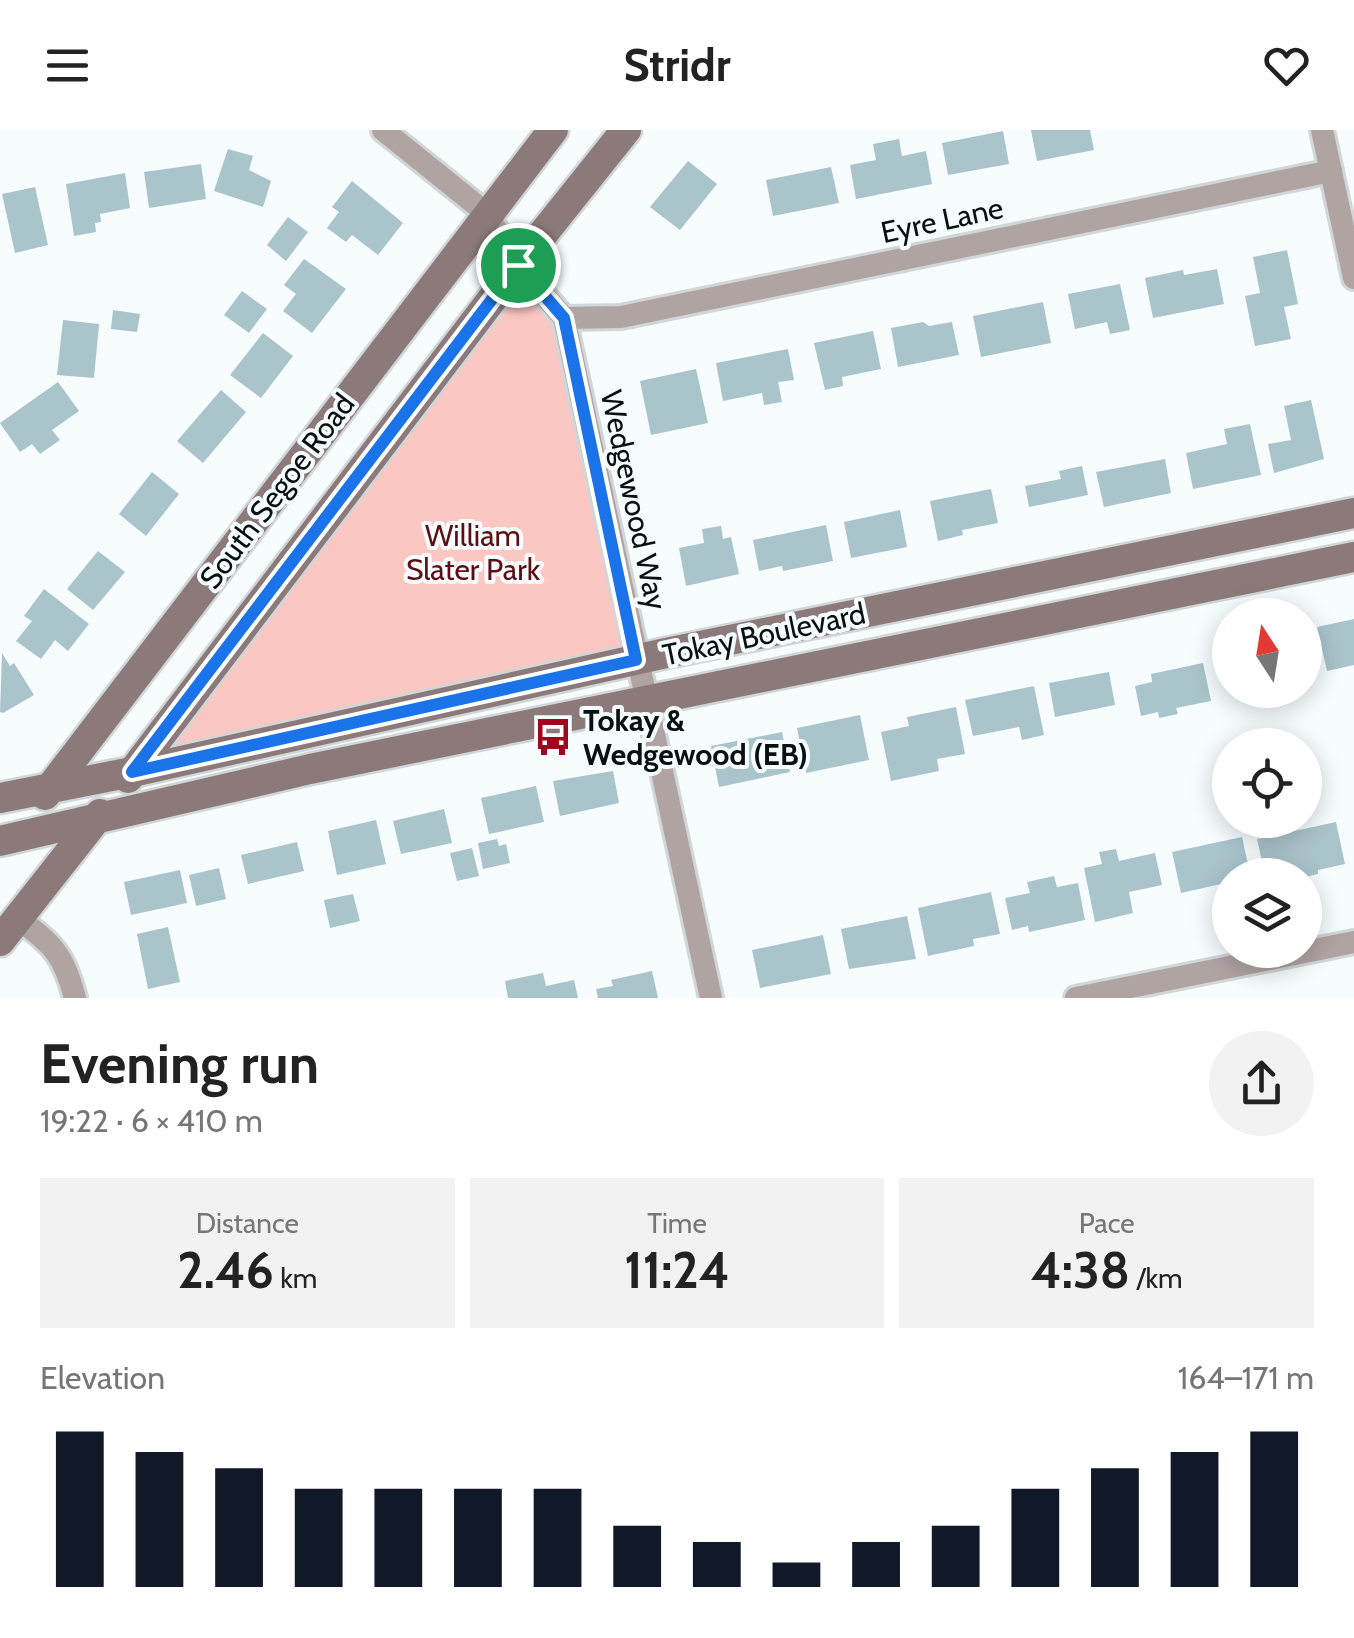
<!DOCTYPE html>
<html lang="en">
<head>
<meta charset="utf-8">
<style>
  :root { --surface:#fff; --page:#f2f2f2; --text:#222; --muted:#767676; --accent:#111827 }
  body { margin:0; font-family:Cabin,sans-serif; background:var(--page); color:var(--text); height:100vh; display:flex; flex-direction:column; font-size:38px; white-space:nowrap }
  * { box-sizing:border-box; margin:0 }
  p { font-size:32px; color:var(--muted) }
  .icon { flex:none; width:55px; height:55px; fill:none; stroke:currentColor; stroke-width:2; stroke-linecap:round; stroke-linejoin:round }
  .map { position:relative; height:868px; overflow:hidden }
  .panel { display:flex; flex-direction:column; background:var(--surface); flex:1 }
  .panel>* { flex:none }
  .needle { width:65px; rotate:348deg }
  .fabs { position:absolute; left:1212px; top:468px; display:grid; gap:20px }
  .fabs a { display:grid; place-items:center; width:110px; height:110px; border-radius:50%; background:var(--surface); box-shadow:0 5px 25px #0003; font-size:50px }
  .pin { position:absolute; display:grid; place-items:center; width:85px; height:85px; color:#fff; margin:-42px; border:5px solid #fff; border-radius:50%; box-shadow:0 2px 10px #0007 }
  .round { display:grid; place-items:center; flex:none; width:105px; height:105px; border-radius:52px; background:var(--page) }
  .overview { display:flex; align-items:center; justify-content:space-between; height:170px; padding:0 40px }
  h1 { font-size:55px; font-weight:800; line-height:75px }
  .stats { display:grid; grid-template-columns:repeat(3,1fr); gap:15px; height:170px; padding:10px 40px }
  .stats div { display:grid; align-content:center; border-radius:0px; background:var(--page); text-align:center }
  .stats b { font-size:50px; font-weight:800 }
  .stats small { font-size:28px; font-weight:400 }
  .stats p { font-size:28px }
  .chart { height:280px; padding:20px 40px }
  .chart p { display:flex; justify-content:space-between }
  .chart svg { width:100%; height:180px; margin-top:10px; stroke:var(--accent); stroke-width:6 }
  header { display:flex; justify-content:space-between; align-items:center; height:130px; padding:0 40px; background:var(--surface); font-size:45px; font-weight:800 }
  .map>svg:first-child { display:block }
  .green { fill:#fbc7c3 }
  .building { fill:#aac4cc }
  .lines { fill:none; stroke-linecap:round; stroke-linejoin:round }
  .street-casing { stroke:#d1d6d8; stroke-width:28 }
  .secondary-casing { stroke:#d1d6d8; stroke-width:35 }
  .street { stroke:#b0a4a3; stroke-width:22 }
  .secondary { stroke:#8b7a79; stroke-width:30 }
  .route-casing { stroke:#fff; stroke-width:20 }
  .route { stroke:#1a73e8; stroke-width:12 }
  .labels { text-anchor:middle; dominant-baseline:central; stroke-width:8; stroke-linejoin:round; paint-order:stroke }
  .street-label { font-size:30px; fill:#071013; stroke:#f7fcfe }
  .park-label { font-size:30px; fill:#5d0e13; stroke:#f7fcfe }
  .poi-label { font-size:30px; font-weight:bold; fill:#071013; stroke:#f7fcfe; text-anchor:start }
</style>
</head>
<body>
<header><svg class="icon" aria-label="menu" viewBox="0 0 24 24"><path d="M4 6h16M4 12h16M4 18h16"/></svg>Stridr<svg class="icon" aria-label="heart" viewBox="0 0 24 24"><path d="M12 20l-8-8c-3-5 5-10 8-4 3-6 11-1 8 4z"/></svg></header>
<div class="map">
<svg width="1354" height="868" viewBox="0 0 1354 868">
  <rect width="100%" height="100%" fill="#f7fcfe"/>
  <path class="green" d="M518 135 564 188 636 530 132 642Z"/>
  <g class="building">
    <path d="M1031 0H1090L1094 20 1037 31Z"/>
    <path d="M1003 1 1009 34 948 45 942 13Z"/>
    <path d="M899 9 902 26 926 21 932 54 856 69 850 35 876 30 873 14Z"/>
    <path d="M228 19 253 26 249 40 271 51 263 77 214 61Z"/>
    <path d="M688 31 717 54 680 100 650 77Z"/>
    <path d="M201 34 206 69 149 78 144 42Z"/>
    <path d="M831 37 839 73 773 86 766 50Z"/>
    <path d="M125 43 130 78 100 84 101 92 95 93 96 102 74 106 66 54Z"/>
    <path d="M352 51 403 93 378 125 352 105 346 112 327 98 339 82 332 77Z"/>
    <path d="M35 57 48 115 15 123 2 64Z"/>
    <path d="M288 87 308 102 286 131 267 115Z"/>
    <path d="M1287 120 1298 174 1284 177 1291 209 1255 216 1245 166 1260 163 1253 127Z"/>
    <path d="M304 129 346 159 312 203 283 181 296 164 284 155Z"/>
    <path d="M1217 139 1224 174 1153 188 1145 148 1183 140 1184 145Z"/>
    <path d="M1120 154 1130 200 1110 204 1107 192 1075 199 1068 164Z"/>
    <path d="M242 161 267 179 249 203 224 185Z"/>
    <path d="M1043 172 1051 213 981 227 973 186Z"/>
    <path d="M113 180 140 184 137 202 111 199Z"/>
    <path d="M63 190 99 194 94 248 57 245Z"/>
    <path d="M923 192 929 196 952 192 959 225 898 237 891 198Z"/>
    <path d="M873 201 881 239 842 247 843 256 825 260 814 213Z"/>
    <path d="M263 203 293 226 261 268 230 245Z"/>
    <path d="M788 219 794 250 778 252 782 272 764 275 762 263 723 271 716 233Z"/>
    <path d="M696 239 708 293 651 305 640 251Z"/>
    <path d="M58 252 79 281 52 300 60 310 40 324 32 314 20 322 0 293Z"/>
    <path d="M221 260 246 282 203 333 177 311Z"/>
    <path d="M1311 270 1324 329 1274 343 1268 314 1291 310 1284 276Z"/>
    <path d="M1250 294 1261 345 1193 359 1186 323 1227 314 1224 299Z"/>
    <path d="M1165 329 1171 363 1104 377 1096 342Z"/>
    <path d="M1082 336 1088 365 1029 377 1025 356 1061 349 1059 341Z"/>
    <path d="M152 342 179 364 146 406 119 384Z"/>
    <path d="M991 359 998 393 962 400 963 405 938 411 930 371Z"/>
    <path d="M900 380 907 417 851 428 844 392Z"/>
    <path d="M826 395 833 431 783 441 782 436 759 441 753 410Z"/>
    <path d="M721 396 723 409 731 407 739 444 686 456 679 418 704 413 702 399Z"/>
    <path d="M98 421 125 442 93 480 67 459Z"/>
    <path d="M44 459 89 494 68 521 55 510 41 529 16 511 32 491 24 486Z"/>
    <path d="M1354 489V535L1327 541 1317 497Z"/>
    <path d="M2 523 10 536 14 533 34 565 3 583 0 582Z"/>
    <path d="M1203 533 1211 571 1176 578 1178 584 1159 588 1158 582 1141 586 1135 556 1152 552 1151 544Z"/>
    <path d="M1109 542 1115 575 1055 587 1049 553Z"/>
    <path d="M1034 556 1044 605 1022 610 1019 597 973 606 965 570Z"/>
    <path d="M956 577 965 624 937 629 939 641 891 651 881 602 909 596 907 587Z"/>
    <path d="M860 585 869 630 806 643 797 598Z"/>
    <path d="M782 602 790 642 719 657 711 616Z"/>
    <path d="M613 641 619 673 560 686 553 651Z"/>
    <path d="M536 656 544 692 489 704 481 668Z"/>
    <path d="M444 679 452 713 401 724 393 691Z"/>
    <path d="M376 690 386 734 337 745 328 701Z"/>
    <path d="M1336 692 1345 734 1318 740V744L1305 747 1265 745 1257 709Z"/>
    <path d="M1242 707 1249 739 1230 745V752L1181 763 1172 722Z"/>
    <path d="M497 709 499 716 506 714 510 733 483 739 478 713Z"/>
    <path d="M297 712 304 741 248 754 241 725Z"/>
    <path d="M472 718 479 746 457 751 450 723Z"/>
    <path d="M1116 719 1119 731 1155 723 1162 755 1129 762 1133 783 1095 792 1084 738 1102 734 1099 722Z"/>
    <path d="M219 738 226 769 196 776 189 745Z"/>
    <path d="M180 740 187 773 131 785 124 752Z"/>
    <path d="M1054 746 1057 757 1078 753 1085 790 1029 802 1028 796 1012 800 1005 768 1030 763 1027 752Z"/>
    <path d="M991 762 1000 804 973 809 974 816 928 826 918 778Z"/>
    <path d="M353 764 360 791 330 798 324 770Z"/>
    <path d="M907 786 916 829 849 839 841 799Z"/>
    <path d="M168 797 180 852 148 859 137 804Z"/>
    <path d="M823 805 831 844 760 858 752 820Z"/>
    <path d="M652 841 658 868H598L596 859 613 856 611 850Z"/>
    <path d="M543 843 546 856 574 850 578 868H508L505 851Z"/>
  </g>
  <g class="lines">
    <g class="street-casing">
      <g id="street">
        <path d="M383 0 486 83 518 135 564 188 711 868"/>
        <path d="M1322 0 1354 148"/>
        <path d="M564 188 621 187 1331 41"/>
        <path d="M17 788C53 814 64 825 75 868"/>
        <path d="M1076 868 1354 812"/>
      </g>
    </g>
    <g class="secondary-casing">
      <g id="secondary">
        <path d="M128 648 518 135 626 0"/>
        <path d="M45 665 553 0"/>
        <path d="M0 668 132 642 666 523 1354 383"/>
        <path d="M0 711 310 639 1354 427"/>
        <path d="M0 811 100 684"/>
      </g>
    </g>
    <use href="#street" class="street"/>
    <use href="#secondary" class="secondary"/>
  </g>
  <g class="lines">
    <g class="route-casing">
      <path id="route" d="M518 135 564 188 636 530 132 642Z"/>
    </g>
    <use href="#route" class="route"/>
  </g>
  <defs>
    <g id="bus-bare" transform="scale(3)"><path d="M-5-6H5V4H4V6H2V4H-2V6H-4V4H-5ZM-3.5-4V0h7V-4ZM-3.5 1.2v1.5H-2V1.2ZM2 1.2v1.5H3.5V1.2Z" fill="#a2041e" stroke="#f7fcfe" stroke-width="2.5" paint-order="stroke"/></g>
  </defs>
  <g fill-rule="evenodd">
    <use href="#bus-bare" x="553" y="607"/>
  </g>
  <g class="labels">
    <g class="street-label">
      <text transform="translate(942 90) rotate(-12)">Eyre Lane</text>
      <text transform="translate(277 361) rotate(-53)">South Segoe Road</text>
      <text transform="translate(634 370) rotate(78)">Wedgewood Way</text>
      <text transform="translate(764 504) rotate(-12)">Tokay Boulevard</text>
    </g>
    <g class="park-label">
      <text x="473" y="405">William<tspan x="473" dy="34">Slater Park</tspan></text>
    </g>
    <g class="poi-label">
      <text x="583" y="590">Tokay &amp;<tspan x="583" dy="34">Wedgewood (EB)</tspan></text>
    </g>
  </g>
</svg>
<div class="fabs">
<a><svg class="needle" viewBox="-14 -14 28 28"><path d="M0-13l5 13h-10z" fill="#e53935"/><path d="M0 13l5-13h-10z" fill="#767676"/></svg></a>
<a><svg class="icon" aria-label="locate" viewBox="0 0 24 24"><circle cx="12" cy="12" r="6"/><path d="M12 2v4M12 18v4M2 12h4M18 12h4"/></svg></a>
<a><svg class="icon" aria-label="layers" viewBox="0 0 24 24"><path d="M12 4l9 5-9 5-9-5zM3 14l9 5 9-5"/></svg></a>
</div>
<div class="pin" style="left:518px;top:135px;background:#1e9e55"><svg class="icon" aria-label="arrive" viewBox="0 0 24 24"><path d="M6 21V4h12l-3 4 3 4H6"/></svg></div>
</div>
<section class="panel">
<div class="overview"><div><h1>Evening run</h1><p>19:22 · 6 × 410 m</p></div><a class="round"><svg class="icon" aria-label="share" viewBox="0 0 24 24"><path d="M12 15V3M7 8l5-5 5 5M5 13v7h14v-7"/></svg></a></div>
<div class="stats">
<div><p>Distance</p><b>2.46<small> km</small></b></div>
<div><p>Time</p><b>11:24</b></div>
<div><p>Pace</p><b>4:38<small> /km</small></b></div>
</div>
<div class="chart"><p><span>Elevation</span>164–171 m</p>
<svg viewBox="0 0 160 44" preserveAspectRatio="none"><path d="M5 44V6M15 44V11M25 44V15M35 44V20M45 44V20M55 44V20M65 44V20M75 44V29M85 44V33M95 44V38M105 44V33M115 44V29M125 44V20M135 44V15M145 44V11M155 44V6"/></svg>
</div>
</section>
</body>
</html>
